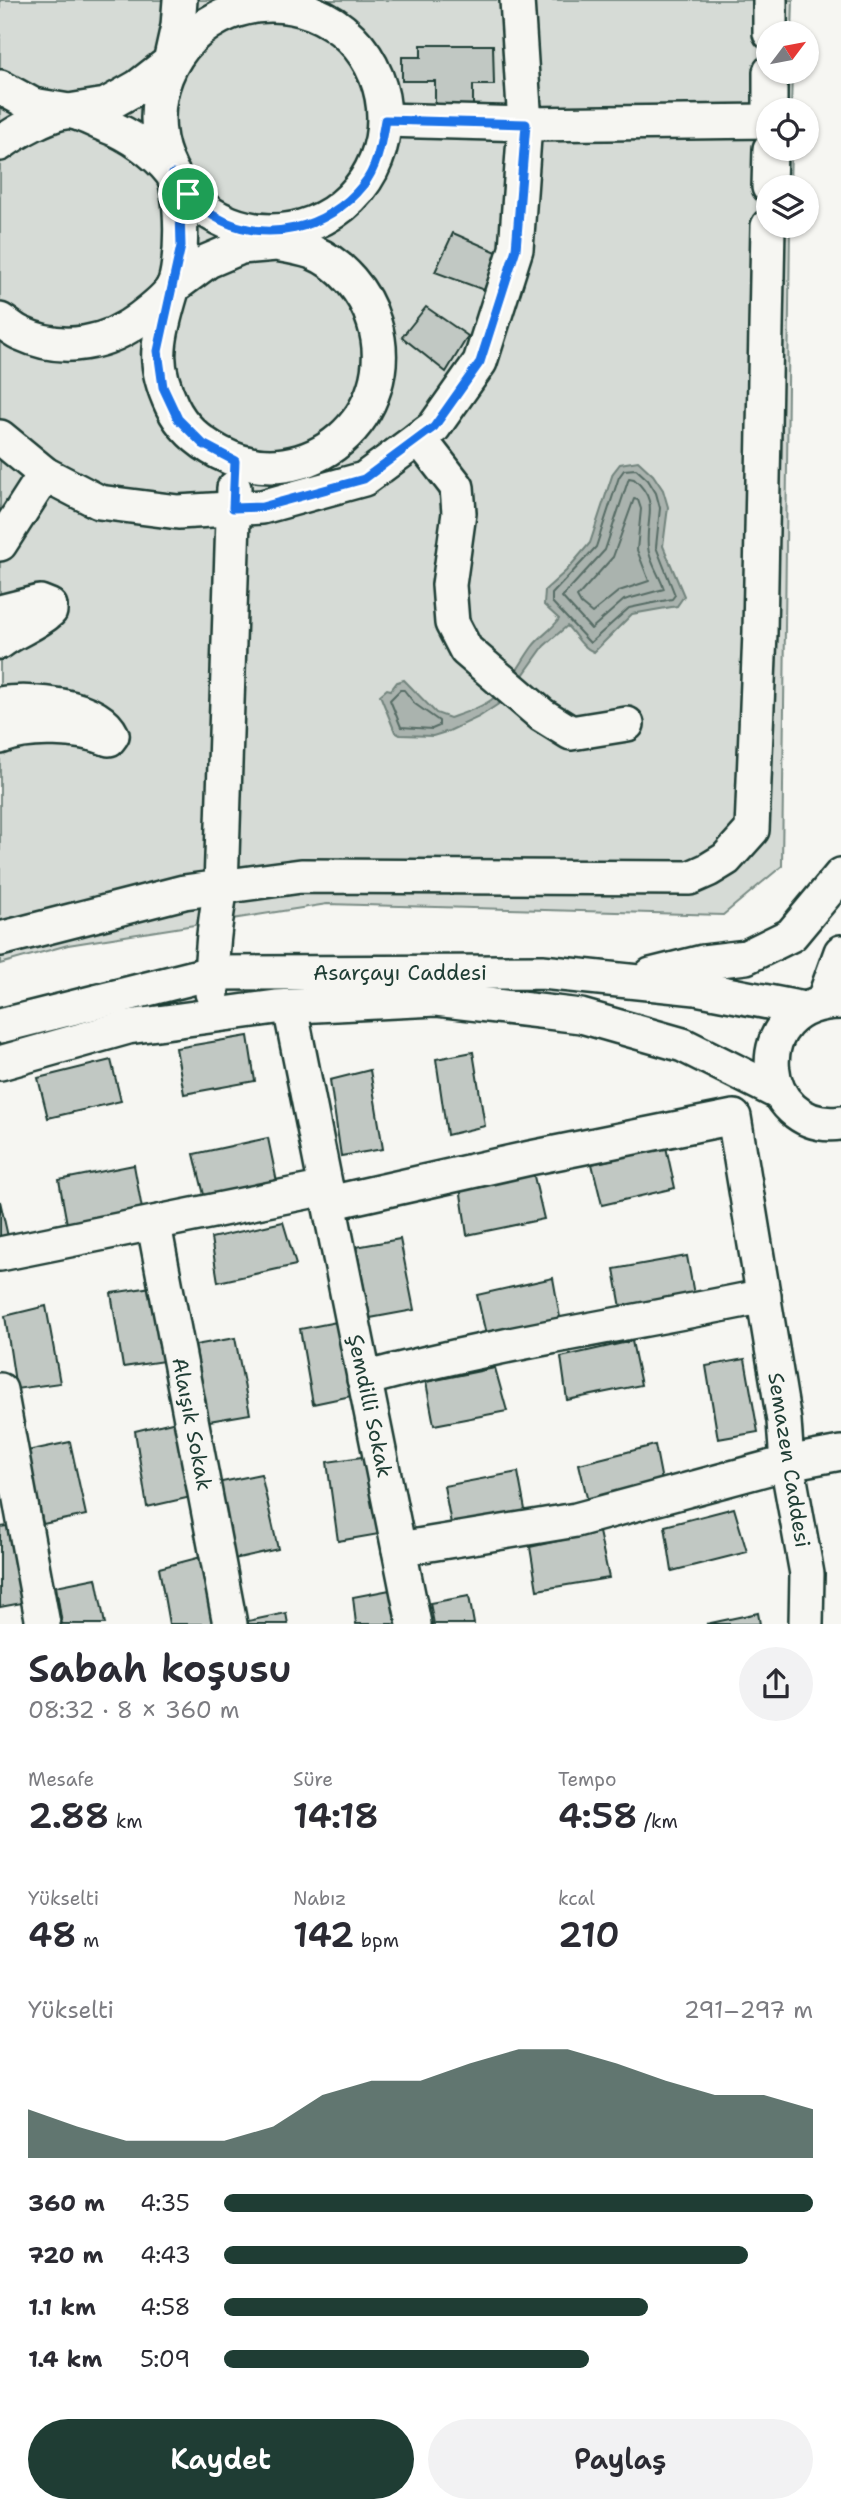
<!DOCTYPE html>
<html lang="tr">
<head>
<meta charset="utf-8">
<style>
  :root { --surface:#fff; --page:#f2f2f3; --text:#2b2b33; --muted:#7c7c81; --accent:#1f3d34 }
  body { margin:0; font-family:"Shantell Sans",sans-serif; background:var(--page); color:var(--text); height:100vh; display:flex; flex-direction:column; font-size:26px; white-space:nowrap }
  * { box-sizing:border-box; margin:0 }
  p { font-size:23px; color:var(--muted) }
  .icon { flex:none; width:38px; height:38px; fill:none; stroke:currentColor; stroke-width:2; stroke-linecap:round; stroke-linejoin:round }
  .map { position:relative; height:1624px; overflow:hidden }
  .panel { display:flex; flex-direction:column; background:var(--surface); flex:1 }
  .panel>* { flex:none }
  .needle { width:46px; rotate:58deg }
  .tools { position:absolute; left:756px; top:21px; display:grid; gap:14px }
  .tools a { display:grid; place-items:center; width:63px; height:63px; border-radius:50%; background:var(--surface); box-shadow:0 2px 5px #0004; font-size:35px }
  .pin { position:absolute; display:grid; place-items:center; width:60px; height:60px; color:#fff; margin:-30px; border:4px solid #fff; border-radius:50%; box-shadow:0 2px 7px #0007 }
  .round { display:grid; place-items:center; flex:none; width:74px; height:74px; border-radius:37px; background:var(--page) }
  .head { display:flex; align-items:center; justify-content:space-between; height:119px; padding:0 28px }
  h1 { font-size:38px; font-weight:600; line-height:52px }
  .figures { display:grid; grid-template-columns:repeat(3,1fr); gap:10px; height:119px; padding:7px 28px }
  .figures div { display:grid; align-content:center }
  .figures b { font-size:35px; font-weight:600 }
  .figures small { font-size:19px; font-weight:400 }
  .figures p { font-size:19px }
  .chart { height:196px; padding:14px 28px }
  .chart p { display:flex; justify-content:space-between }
  .chart svg { width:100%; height:126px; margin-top:7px; fill:var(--accent); opacity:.7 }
  .action { display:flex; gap:14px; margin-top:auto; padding:14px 28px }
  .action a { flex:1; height:80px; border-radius:42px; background:var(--accent); color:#fff; font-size:28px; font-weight:600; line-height:80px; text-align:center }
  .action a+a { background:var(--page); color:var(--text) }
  ul { padding:0 28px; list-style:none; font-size:23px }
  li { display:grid; grid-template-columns:112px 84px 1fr; align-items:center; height:52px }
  li i { height:18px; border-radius:9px; background:var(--accent) }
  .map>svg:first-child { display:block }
  .green { fill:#d6dbd6; stroke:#7a8c85; stroke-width:2 }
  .water { fill:#aab3ae; stroke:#72847d; stroke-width:2 }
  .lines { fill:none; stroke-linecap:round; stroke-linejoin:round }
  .shore { stroke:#576c65; stroke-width:2 }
  .building { fill:#c1c8c3; stroke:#1f3d34; stroke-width:2 }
  .minor-casing { stroke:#1f3d34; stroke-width:38 }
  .minor { stroke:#f6f6f2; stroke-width:33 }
  .route-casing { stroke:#fff; stroke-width:14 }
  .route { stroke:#1a73e8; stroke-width:9 }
  .labels { text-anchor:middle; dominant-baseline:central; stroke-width:5; stroke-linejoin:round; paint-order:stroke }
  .street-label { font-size:21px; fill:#1f3d34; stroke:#f6f6f2 }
</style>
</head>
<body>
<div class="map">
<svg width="841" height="1624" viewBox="0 0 841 1624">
  <rect width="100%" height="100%" fill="#f6f6f2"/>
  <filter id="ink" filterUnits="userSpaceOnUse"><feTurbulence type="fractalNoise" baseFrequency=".0143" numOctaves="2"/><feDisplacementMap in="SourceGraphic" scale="14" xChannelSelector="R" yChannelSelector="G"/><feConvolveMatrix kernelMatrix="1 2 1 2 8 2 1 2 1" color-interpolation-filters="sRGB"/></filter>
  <g filter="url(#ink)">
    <path class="green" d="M0 0H793L792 33H768V72H792L791 110H768V149H791L790 187H768V226H790L782 866 723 915 327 904 68 945 0 964Z"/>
    <path class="water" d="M638 461 653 475 663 490 668 507 663 546 684 596 677 606 632 614 594 652C580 646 577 636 567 626L544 646 506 699 479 717 449 731 433 736 400 735 395 732 380 695 387 689 391 690 397 682 404 680 436 713 450 718C464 713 480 708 491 700 510 686 519 665 532 647 540 636 552 630 559 619L544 605 545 590 566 571 590 543 613 473 620 464Z"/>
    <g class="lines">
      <g class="shore">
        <path d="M636 469 648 480 656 493 660 508 656 547 675 595 672 599 629 608 590 643 552 602V594L596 547 619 477 624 470Z"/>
        <path d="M629 478 634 479C661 503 645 517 648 547 649 561 660 576 664 589L624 600 591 629 562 597 605 550Z"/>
        <path d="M634 499 638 500 641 509 637 550 649 581 619 591 592 613 581 604 577 597 613 557Z"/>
        <path d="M400 690H404L415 704 439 721V726L432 729 401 727 390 700Z"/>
      </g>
    </g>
    <g class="building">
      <path d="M421 45H493L494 85H473V105H435V81H402V57H421Z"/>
      <path d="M453 233 499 253 484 290 435 272Z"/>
      <path d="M426 307 468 336 446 372 402 337Z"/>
      <path d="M248 1036 255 1081 184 1094 176 1048Z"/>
      <path d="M473 1052 485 1126 447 1135 436 1059Z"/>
      <path d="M111 1060 121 1101 48 1118 38 1078Z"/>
      <path d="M370 1070 383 1149 341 1156 330 1080Z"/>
      <path d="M268 1138 277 1182 205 1199 194 1154Z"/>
      <path d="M666 1147 675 1188 602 1205 592 1164Z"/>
      <path d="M134 1165 142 1209 67 1224 59 1180Z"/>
      <path d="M533 1172 544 1219 467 1235 460 1187Z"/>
      <path d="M0 1201 9 1241 0 1243Z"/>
      <path d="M283 1222 296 1265 218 1282 211 1238Z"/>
      <path d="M400 1239 414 1310 370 1318 356 1247Z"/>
      <path d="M687 1256 695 1300 622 1313 614 1269Z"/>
      <path d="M553 1278 561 1323 487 1339 477 1295Z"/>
      <path d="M152 1287 164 1361 123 1367 111 1293Z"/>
      <path d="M46 1306 60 1383 16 1389 5 1316Z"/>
      <path d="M342 1321 356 1395 313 1404 300 1329Z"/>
      <path d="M235 1338 250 1414 209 1421 195 1345Z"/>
      <path d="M632 1341 641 1385 567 1400 561 1357Z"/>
      <path d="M745 1359 758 1432 718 1439 706 1366Z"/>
      <path d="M495 1368 507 1411 434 1425 426 1382Z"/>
      <path d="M176 1421 191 1497 147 1507 135 1431Z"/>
      <path d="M70 1442 86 1515 43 1524 27 1451Z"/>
      <path d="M655 1445 663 1486 589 1506 579 1464Z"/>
      <path d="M369 1456 379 1534 338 1541 327 1462Z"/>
      <path d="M518 1472 526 1515 452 1529 444 1486Z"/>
      <path d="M261 1474 278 1549 234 1559 217 1483Z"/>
      <path d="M734 1508 747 1552 672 1571 665 1526Z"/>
      <path d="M7 1526 22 1603 0 1607V1527Z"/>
      <path d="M599 1532 609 1578 537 1590 530 1547Z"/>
      <path d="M201 1557 213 1624H169L159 1568Z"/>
      <path d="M96 1578 105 1624H62L56 1586Z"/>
      <path d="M390 1590 396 1624H356L353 1597Z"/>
      <path d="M469 1596 474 1624H434L430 1603Z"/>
      <path d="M286 1613 288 1624H248V1621Z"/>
      <path d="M758 1613 760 1624H706Z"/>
    </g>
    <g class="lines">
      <g class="minor-casing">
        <g id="minor">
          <path d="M517 0 525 124 768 121"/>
          <circle cx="271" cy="118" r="113"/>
          <path d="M770 33V0"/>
          <path d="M0 87 33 105 69 111 106 105 138 87 170 62 178 26 180 0"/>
          <path d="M770 110V72"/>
          <path d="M0 144C13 134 55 109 72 112 83 114 95 121 107 126 129 134 156 153 171 172 184 189 183 268 173 287 167 298 152 309 142 317 108 344 63 353 22 334 14 331 7 324 0 320"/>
          <path d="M769 187 770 149"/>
          <path d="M276 244C288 246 301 248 312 252 342 264 365 292 374 322 403 414 307 499 220 453 199 442 182 427 172 406 164 389 157 369 159 349 160 329 167 307 173 287L208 261 241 247Z"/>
          <path d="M0 437 45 474 99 502 178 512 262 507 364 479 434 427 480 362 516 249 525 124 385 120"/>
          <path d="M419 438 457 487 459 513 449 585 452 623 466 650 542 715 571 733 627 724"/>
          <path d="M0 544 45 474"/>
          <path d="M0 612 40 602 50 606V611C36 624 16 630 0 642"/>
          <path d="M0 704C30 699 97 704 112 735L109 739C80 728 30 725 0 737"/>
          <path d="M0 939 184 892 301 876 690 878 708 870 726 859 752 830 760 632 768 226"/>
          <path d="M651 975 703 962 746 957 791 935 841 875"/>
          <path d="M212 993C210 957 215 922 221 887L234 488"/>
          <path d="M823 1002 841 952"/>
          <path d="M841 1002C740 1003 759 1134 841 1123"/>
          <path d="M0 1026 211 973 542 972 696 988 804 1009"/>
          <path d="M0 1063 128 1027 276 1007 436 999 581 1016 683 1045 779 1093"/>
          <path d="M326 1188 414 1624"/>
          <path d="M329 1203 530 1158 734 1117 784 1421 787 1463 807 1574 806 1624"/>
          <path d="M154 1225 230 1624"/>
          <path d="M0 1254 326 1188 290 1007"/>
          <path d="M364 1379C496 1343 631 1324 764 1296"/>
          <path d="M0 1390 43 1624"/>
          <path d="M399 1549 576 1520 787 1463 841 1453"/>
        </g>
      </g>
      <use href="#minor" class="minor"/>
    </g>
  </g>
  <g class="lines" filter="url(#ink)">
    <g class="route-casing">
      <path id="route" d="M385 120 526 124 516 249 480 362 434 427 364 479 262 507 233 508 235 461 203 444 178 419 163 387 158 351 181 246 180 210 173 174C184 189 197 206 214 216 264 246 328 229 363 185 378 167 381 142 385 120Z"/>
    </g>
    <use href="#route" class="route"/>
  </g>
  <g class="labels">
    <g class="street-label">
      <text x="400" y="973">Asarçayı Caddesi</text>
      <text transform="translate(370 1406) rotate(78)">Şemdilli Sokak</text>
      <text transform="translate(192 1424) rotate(79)">Alaışık Sokak</text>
      <text transform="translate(789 1460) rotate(81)">Semazen Caddesi</text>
    </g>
  </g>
</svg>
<div class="tools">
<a><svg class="needle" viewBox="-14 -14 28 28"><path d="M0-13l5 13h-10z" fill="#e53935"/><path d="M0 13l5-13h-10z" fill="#7c7c81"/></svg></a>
<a><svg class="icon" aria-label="locate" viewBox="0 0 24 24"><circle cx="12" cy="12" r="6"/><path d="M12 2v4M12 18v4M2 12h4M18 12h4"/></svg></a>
<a><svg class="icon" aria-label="layers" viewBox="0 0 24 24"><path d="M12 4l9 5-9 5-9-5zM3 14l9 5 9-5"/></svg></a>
</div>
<div class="pin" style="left:188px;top:194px;background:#1e9e55"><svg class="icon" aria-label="arrive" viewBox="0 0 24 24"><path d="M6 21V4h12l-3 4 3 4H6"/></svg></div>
</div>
<section class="panel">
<div class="head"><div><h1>Sabah koşusu</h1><p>08:32 · 8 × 360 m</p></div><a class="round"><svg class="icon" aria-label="share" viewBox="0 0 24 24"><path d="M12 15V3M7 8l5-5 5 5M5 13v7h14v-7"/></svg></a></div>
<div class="figures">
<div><p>Mesafe</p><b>2.88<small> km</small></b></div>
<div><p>Süre</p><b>14:18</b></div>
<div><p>Tempo</p><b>4:58<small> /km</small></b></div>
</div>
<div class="figures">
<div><p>Yükselti</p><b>48<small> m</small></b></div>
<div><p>Nabız</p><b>142<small> bpm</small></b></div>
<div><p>kcal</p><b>210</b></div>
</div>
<div class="chart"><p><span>Yükselti</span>291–297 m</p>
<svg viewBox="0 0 160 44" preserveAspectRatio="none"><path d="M0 44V27L10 33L20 38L30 38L40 38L50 33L60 22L70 17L80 17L90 11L100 6L110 6L120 11L130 17L140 22L150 22L160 27V44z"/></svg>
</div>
<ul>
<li><b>360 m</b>4:35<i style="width:100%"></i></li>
<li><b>720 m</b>4:43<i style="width:89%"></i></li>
<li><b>1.1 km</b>4:58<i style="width:72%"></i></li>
<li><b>1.4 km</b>5:09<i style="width:62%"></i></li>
</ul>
<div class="action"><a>Kaydet</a><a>Paylaş</a></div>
</section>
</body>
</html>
